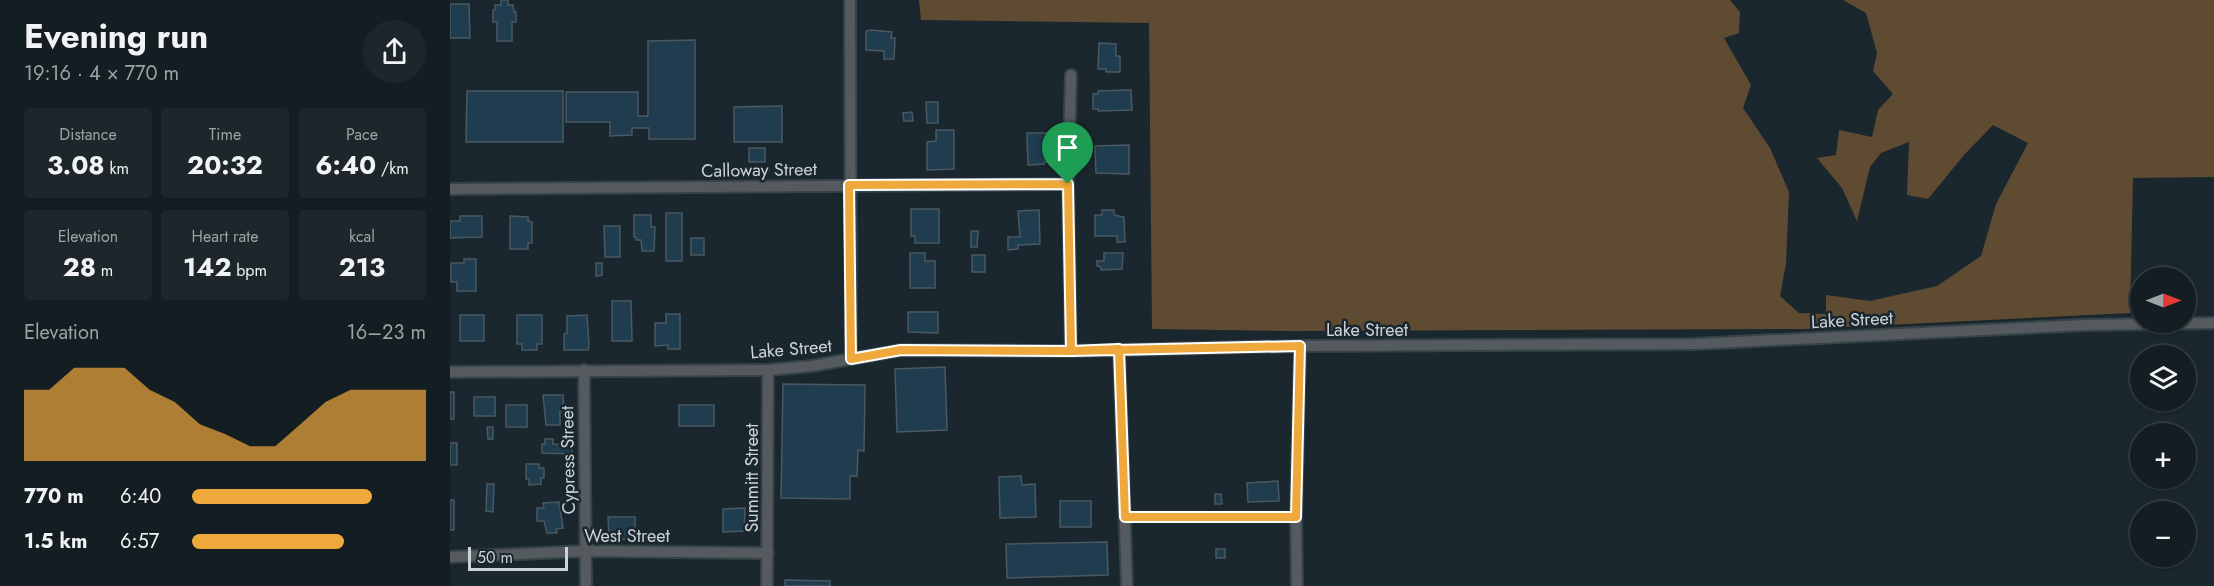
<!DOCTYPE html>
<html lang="en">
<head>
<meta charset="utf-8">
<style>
  :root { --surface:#141d22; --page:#1d262a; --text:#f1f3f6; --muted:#9da2a5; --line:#333b40; --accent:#eea83c }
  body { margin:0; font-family:Jost,sans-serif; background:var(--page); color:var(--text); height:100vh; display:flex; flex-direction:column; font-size:22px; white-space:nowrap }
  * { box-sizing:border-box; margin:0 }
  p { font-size:20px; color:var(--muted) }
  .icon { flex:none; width:33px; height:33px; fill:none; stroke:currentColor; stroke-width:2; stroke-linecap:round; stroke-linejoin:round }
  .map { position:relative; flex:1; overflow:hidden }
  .details { display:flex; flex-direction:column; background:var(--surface); width:450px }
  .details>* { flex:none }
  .needle { width:39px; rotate:90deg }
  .tools { position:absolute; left:1680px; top:267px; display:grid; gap:12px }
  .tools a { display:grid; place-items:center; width:66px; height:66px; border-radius:50%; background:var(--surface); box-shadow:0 2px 4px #0004,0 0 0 2px var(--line); font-size:30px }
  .scale { position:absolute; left:18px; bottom:15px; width:100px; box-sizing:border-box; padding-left:6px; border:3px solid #cbd3d8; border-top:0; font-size:16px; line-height:21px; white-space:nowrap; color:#cbd3d8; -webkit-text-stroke:4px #1a272e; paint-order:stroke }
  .pin { position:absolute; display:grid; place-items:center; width:51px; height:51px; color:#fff; margin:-62px -26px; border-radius:50% 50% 50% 0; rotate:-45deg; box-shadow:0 0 6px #0007 }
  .pin .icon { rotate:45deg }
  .round { display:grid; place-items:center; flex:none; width:63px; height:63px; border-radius:32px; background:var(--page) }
  .headline { display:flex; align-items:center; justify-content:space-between; height:102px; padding:0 24px }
  h1 { font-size:33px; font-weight:700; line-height:45px }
  .figures { display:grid; grid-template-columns:repeat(3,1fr); gap:9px; height:102px; padding:6px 24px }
  .figures div { display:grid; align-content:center; border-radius:6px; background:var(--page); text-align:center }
  .figures b { font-size:26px; font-weight:700 }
  .figures small { font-size:16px; font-weight:400 }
  .figures p { font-size:16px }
  .chart { height:168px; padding:12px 24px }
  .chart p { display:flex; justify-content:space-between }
  .chart svg { width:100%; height:108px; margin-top:6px; fill:var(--accent); opacity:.7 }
  ul { padding:0 24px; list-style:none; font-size:20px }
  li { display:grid; grid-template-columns:96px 72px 1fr; align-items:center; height:45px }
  li i { height:15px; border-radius:8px; background:var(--accent) }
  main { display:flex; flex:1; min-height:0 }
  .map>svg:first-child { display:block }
  .forest { fill:#5f4b32 }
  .building { fill:#1f3d4f; stroke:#4a5961; stroke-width:1.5 }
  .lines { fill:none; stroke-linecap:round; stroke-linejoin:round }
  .street-casing { stroke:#364349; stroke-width:14 }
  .path { stroke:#6d787e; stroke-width:2; stroke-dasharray:4.5 3; stroke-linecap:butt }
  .street { stroke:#545a5e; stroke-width:10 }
  .route-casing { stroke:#fff; stroke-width:12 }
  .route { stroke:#eea83c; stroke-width:8 }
  .labels { text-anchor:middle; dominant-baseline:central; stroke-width:5; stroke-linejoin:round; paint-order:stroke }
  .street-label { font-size:18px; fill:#cbd3d8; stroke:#1a272e }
</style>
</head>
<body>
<main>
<section class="details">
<div class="headline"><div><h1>Evening run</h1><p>19:16 · 4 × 770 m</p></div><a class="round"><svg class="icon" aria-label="share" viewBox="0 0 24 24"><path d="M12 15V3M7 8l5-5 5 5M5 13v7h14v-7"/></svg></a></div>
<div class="figures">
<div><p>Distance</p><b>3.08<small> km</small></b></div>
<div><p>Time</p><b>20:32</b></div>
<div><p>Pace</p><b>6:40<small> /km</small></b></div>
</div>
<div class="figures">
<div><p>Elevation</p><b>28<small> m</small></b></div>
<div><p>Heart rate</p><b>142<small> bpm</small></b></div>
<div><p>kcal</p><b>213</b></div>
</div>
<div class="chart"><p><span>Elevation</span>16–23 m</p>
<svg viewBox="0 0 160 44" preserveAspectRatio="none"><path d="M0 44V15L10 15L20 6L30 6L40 6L50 15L60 20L70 29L80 33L90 38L100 38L110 29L120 20L130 15L140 15L150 15L160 15V44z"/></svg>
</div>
<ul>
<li><b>770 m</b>6:40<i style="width:77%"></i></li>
<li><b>1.5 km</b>6:57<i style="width:65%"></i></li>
</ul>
</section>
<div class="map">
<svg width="1764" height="586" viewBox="0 0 1764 586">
  <rect width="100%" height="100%" fill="#1a272e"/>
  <path class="forest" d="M469 0H1280L1290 12 1289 33 1274 38 1301 85 1293 108 1320 148 1339 192 1336 264 1330 296 1349 313 1376 314V295L1420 301 1487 286 1531 256 1546 204 1578 143 1543 125 1514 155 1478 199 1457 195 1459 142 1431 153 1420 167 1407 221 1392 188 1367 158 1386 155 1389 130 1422 137 1428 110 1443 94 1423 71 1427 53 1416 13 1393 0H1764V177L1683 178 1680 313 1355 329 845 331 702 329 699 23 471 20Z"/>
  <g class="building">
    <path d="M51 0H58V5H63L64 12H66V22H62V41H47V22H43V10H45V5H51Z"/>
    <path d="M0 4H19L20 38H0Z"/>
    <path d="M420 30 442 32 441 38H445L444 59H434V51L416 50V31Z"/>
    <path d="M245 40V139H199V128H182V135L160 136V122H116V92H188V116H198V41Z"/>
    <path d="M649 43 666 44V56H670V72H656V69H648Z"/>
    <path d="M681 90 682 110 648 111V109H643V94H648V91Z"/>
    <path d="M17 91H113V142H16Z"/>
    <path d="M476 102H488V123H477Z"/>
    <path d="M332 106V142H284V107Z"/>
    <path d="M462 112 463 121H454L453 113Z"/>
    <path d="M486 130H504V169L477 170V142L486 141Z"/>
    <path d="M577 133H602L603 161 594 162V164L578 165Z"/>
    <path d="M679 145V174L646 173 645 146Z"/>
    <rect x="299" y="148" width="16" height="14"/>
    <path d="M461 209H489V243H465V236H461Z"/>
    <path d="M589 210 590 244 568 245V249L558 250V237H570L568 211Z"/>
    <path d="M652 210H664V215L674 217 675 242H667V236H645V215H652Z"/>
    <rect x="216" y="213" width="16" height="48"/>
    <path d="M184 215H201V227H205L204 251H192L191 240H186V237H184Z"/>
    <path d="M10 216H32V237L0 238V221H10Z"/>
    <path d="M60 216 78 217V221L82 222V243H78V249H60Z"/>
    <path d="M154 226H170V257H155Z"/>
    <path d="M521 231H528L527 247H521Z"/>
    <rect x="241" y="238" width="13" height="17"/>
    <path d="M460 253H475V261H485V288H460Z"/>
    <path d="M654 253H673L672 269 651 270V267L647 266V261H654Z"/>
    <rect x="522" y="255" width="13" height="17"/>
    <path d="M14 259H26V291H7V282H1V263H14Z"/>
    <path d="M146 263H152V275L146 276Z"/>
    <path d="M162 301H181L182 341H162Z"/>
    <path d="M458 312H488V333L458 332Z"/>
    <path d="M216 314H230V349H218V345L205 346V323H216Z"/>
    <rect x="10" y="315" width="24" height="26"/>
    <path d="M67 315H92V344H87V350H72V344H67Z"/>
    <path d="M137 315 139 345 138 350H114V334L117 333V316Z"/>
    <path d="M495 367 497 430 447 432 445 369Z"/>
    <path d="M333 384 415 385 414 451 408 450 407 476H400V499L331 498Z"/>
    <rect x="0" y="392" width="4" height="27"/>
    <path d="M93 395H113L114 411H110V425H96Z"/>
    <rect x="24" y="397" width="21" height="19"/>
    <rect x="56" y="405" width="21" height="22"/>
    <rect x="229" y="405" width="35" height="21"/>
    <path d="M37 427H43V439H38Z"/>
    <path d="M95 439H103V444L122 445V454L92 453V444H95Z"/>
    <rect x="0" y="443" width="7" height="22"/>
    <path d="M76 464H89V468H94V478H91V484L79 485V479H76Z"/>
    <path d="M571 476 572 485 585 484 586 517 550 518 549 477Z"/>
    <path d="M828 481 829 501 798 502 797 483Z"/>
    <path d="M37 484H44L43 512 36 511Z"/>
    <path d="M765 494H771L772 504H765Z"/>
    <rect x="0" y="500" width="4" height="30"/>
    <rect x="610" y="501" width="31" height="26"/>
    <path d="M109 502 113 528 106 529 107 533H97L94 521H87V508H94L93 503Z"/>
    <path d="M295 508 294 531 273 532V509Z"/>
    <path d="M158 517H185V536H177V539L170 540V536L159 537Z"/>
    <path d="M657 542 658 575 557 578 556 544Z"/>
    <rect x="766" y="549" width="9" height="9"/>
    <path d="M335 580 380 581V586H335Z"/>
  </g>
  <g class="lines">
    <g class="street-casing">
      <g id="street">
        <path d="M400 0 401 359"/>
        <path d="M621 75 618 184 621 351"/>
        <path d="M0 189 618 184"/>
        <path d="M669 349 677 586"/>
        <path d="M134 370 136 586"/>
        <path d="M0 372 318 370 362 366 451 350 621 351 850 346 1245 344 1634 325 1764 323"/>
        <path d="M0 557 136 551 318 553"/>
        <path d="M317 586 318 370"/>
        <path d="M847 586 846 517 850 346"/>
      </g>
    </g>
    <path class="path" d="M687 517H834"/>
    <use href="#street" class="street"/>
  </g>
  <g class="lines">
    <g class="route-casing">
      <path id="route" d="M618 184 399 185 401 359 451 350 621 351 850 346 846 517H675L669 349 621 351 618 184"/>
    </g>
    <use href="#route" class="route"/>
  </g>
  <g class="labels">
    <g class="street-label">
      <text transform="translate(309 170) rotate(-1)">Calloway Street</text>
      <text transform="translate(1402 320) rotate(-3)">Lake Street</text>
      <text x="917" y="330">Lake Street</text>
      <text transform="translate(341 349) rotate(-5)">Lake Street</text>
      <text transform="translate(118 460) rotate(-91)">Cypress Street</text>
      <text transform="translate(302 478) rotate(-90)">Summitt Street</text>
      <text x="177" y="536">West Street</text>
    </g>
  </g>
</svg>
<div class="tools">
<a><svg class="needle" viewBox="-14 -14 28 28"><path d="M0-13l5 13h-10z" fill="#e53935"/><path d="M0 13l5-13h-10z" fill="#9da2a5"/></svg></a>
<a><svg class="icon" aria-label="layers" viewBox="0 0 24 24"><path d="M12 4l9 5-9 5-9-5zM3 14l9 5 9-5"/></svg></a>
<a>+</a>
<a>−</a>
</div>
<div class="scale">50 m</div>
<div class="pin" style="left:618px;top:184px;background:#1e9e55"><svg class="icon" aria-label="arrive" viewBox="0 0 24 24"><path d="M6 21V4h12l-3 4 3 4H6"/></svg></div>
</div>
</main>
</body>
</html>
